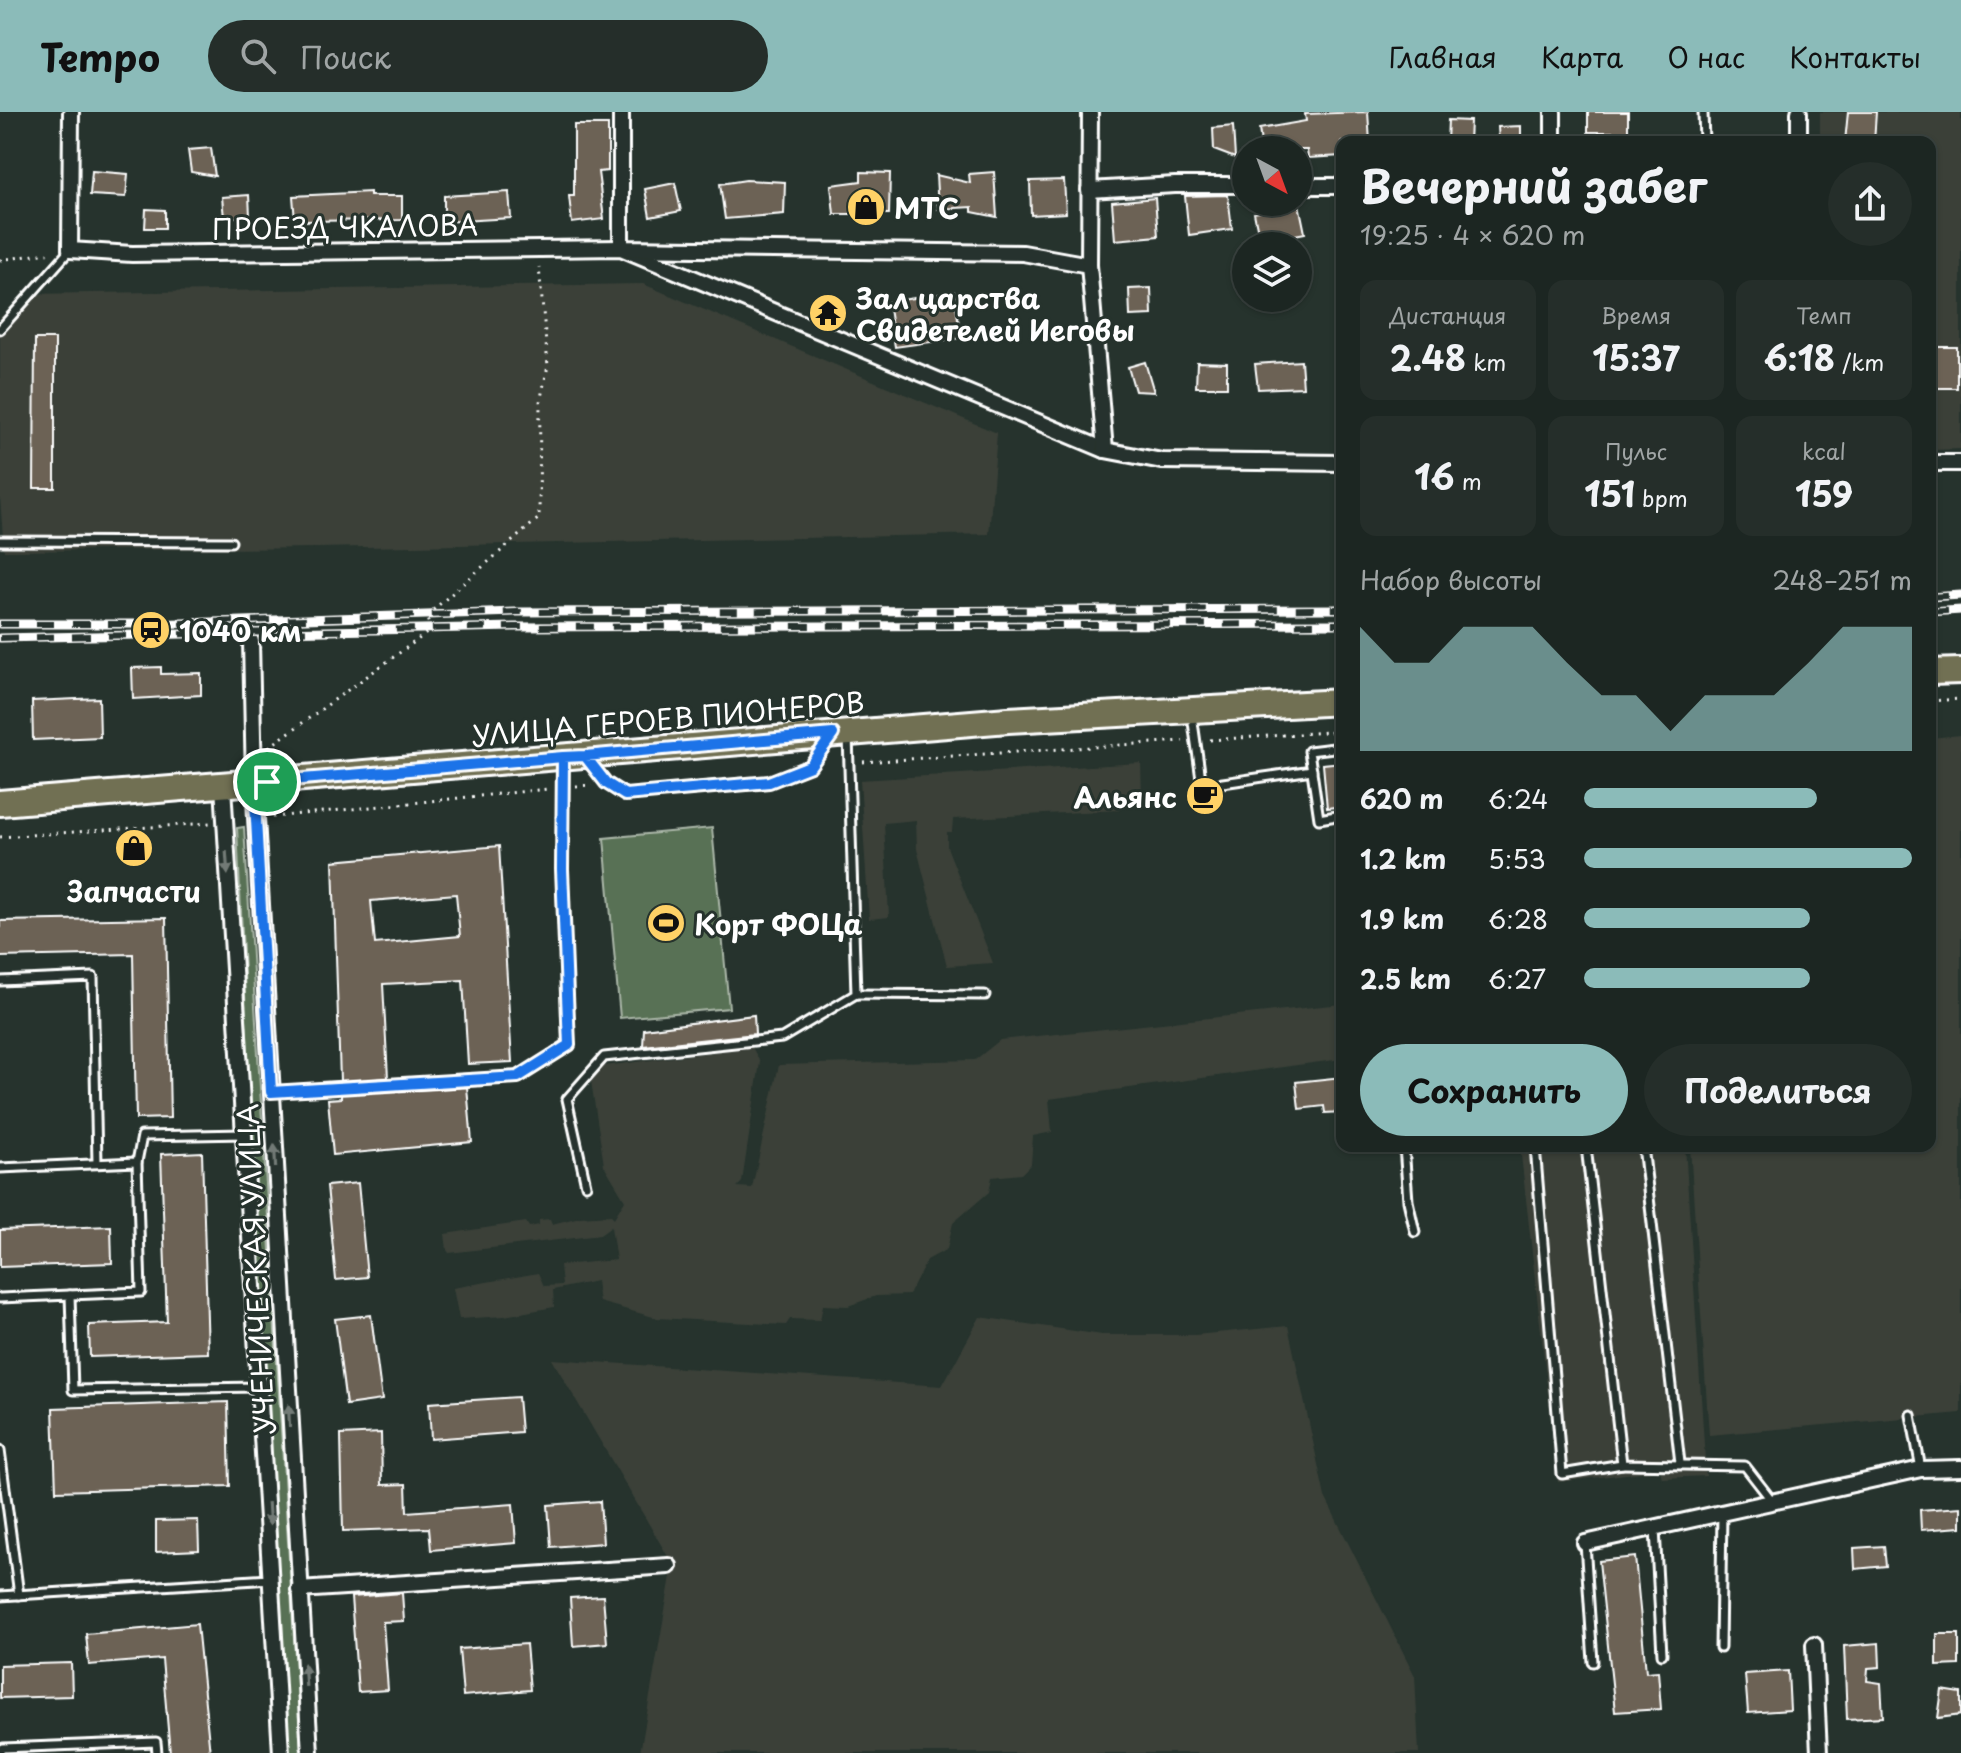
<!DOCTYPE html>
<html lang="ru">
<head>
<meta charset="utf-8">
<style>
  :root { --surface:#1c2622; --page:#252e2a; --text:#f1f3f6; --muted:#a0a5a5; --line:#3a4340; --accent:#8bbbb9 }
  body { margin:0; font-family:"Playpen Sans",sans-serif; background:var(--page); color:var(--text); height:100vh; display:flex; flex-direction:column; font-size:30px; white-space:nowrap }
  * { box-sizing:border-box; margin:0 }
  p { font-size:26px; color:var(--muted) }
  .icon { flex:none; width:44px; height:44px; fill:none; stroke:currentColor; stroke-width:2; stroke-linecap:round; stroke-linejoin:round }
  .map { position:relative; flex:1; overflow:hidden }
  .panel { position:absolute; left:1336px; top:24px; width:600px; height:1016px; display:flex; flex-direction:column; background:var(--surface); border-radius:16px; box-shadow:0 2px 6px #0004,0 0 0 2px var(--line) }
  .panel>* { flex:none }
  .needle { width:52px; rotate:139deg }
  .buttons { position:absolute; left:1232px; top:24px; display:grid; gap:16px }
  .buttons a { display:grid; place-items:center; width:80px; height:80px; border-radius:50%; background:var(--surface); box-shadow:0 2px 6px #0004,0 0 0 2px var(--line); font-size:40px }
  .pin { position:absolute; display:grid; place-items:center; width:68px; height:68px; color:#fff; margin:-34px; border:4px solid #fff; border-radius:50%; box-shadow:0 2px 8px #0007 }
  .round { display:grid; place-items:center; flex:none; width:84px; height:84px; border-radius:42px; background:var(--page) }
  .headline { display:flex; align-items:center; justify-content:space-between; height:136px; padding:0 24px }
  h1 { font-size:44px; font-weight:700; line-height:60px }
  .stats { display:grid; grid-template-columns:repeat(3,1fr); gap:12px; height:136px; padding:8px 24px }
  .stats div { display:grid; align-content:center; border-radius:16px; background:var(--page); text-align:center }
  .stats b { font-size:34px; font-weight:700 }
  .stats small { font-size:22px; font-weight:400 }
  .stats p { font-size:22px }
  .chart { height:224px; padding:16px 24px }
  .chart p { display:flex; justify-content:space-between }
  .chart svg { width:100%; height:144px; margin-top:8px; fill:var(--accent); opacity:.7 }
  .cta { display:flex; gap:16px; margin-top:auto; padding:16px 24px }
  .cta a { flex:1; height:92px; border-radius:48px; background:var(--accent); color:#111; font-size:32px; font-weight:700; line-height:92px; text-align:center }
  .cta a+a { background:var(--page); color:var(--text) }
  ul { padding:0 24px; list-style:none; font-size:26px }
  li { display:grid; grid-template-columns:128px 96px 1fr; align-items:center; height:60px }
  li i { height:20px; border-radius:10px; background:var(--accent) }
  header { display:flex; align-items:center; gap:48px; box-sizing:border-box; height:112px; padding:0 40px; background:var(--accent); color:#111 }
  header strong { font-size:38px }
  nav { display:flex; gap:44px; margin-inline-start:auto; font-size:28px }
  .search { width:560px; height:72px; background:var(--page); display:flex; align-items:center; gap:20px; box-sizing:border-box; padding:0 28px; border-radius:44px; color:var(--muted); font-size:30px }
  .map>svg:first-child { display:block }
  .built { fill:#3b4139 }
  .green { fill:#597155; stroke:#acb8aa; stroke-width:2 }
  .building { fill:#6c6255; stroke:#fff; stroke-width:2; fill-rule:evenodd }
  .lines { fill:none; stroke-linecap:round; stroke-linejoin:round }
  .lane-casing { stroke:#fff; stroke-width:13 }
  .street-casing { stroke:#fff; stroke-width:20 }
  .primary-casing { stroke:#fff; stroke-width:30 }
  .path { stroke:#fff; stroke-width:3; stroke-dasharray:2 6; stroke-linecap:butt }
  .lane { stroke:#26332d; stroke-width:7 }
  .street { stroke:#26332d; stroke-width:14 }
  .primary { stroke:#716f52; stroke-width:24 }
  .rail-casing { stroke:#fff; stroke-width:9 }
  .rail { stroke:#26332d; stroke-width:6; stroke-dasharray:18; stroke-linecap:butt }
  .oneway { fill:#727a76 }
  .route-casing { stroke:#fff; stroke-width:16 }
  .route { stroke:#1a73e8; stroke-width:10 }
  .labels { text-anchor:middle; dominant-baseline:central; stroke-width:6; stroke-linejoin:round; paint-order:stroke }
  .poi-label { font-size:28px; font-weight:bold; fill:#fff; stroke:#26332d; text-anchor:start }
  .street-label { font-size:28px; fill:#fff; stroke:#26332d }
</style>
</head>
<body>
<header>
<strong>Tempo</strong>
<div class="search"><svg class="icon" aria-label="search" viewBox="0 0 24 24"><circle cx="10" cy="10" r="6"/><path d="M15 15l6 6"/></svg>Поиск</div>
<nav><a>Главная</a><a>Карта</a><a>О нас</a><a>Контакты</a></nav>
</header>
<div class="map">
<svg width="1961" height="1641" viewBox="0 0 1961 1641">
  <rect width="100%" height="100%" fill="#26332d"/>
  <filter id="ink" filterUnits="userSpaceOnUse"><feTurbulence type="fractalNoise" baseFrequency=".0125" numOctaves="2"/><feDisplacementMap in="SourceGraphic" scale="16" xChannelSelector="R" yChannelSelector="G"/><feConvolveMatrix kernelMatrix="1 2 1 2 8 2 1 2 1" color-interpolation-filters="sRGB"/></filter>
  <g filter="url(#ink)">
    <g class="built">
      <path d="M1820 0H1961V337L1930 338V30H1820Z"/>
      <path d="M643 172 997 321 989 422 317 436 4 439 0 385V206L28 182Z"/>
      <path d="M1961 623V1301L1709 1323 1690 1034H1930V626Z"/>
      <path d="M1141 651 1142 686 1119 687 1120 698 953 707 952 720H947V735L993 851 947 854 917 737 916 708 884 711 889 805 869 807 860 668Z"/>
      <path d="M1342 892V947L1049 987 1052 1020 1033 1024 1031 1052 1021 1062 992 1065 989 1080 953 1111 947 1137 927 1148 909 1183 876 1184 848 1194 823 1193 820 1208 790 1207 786 1213 657 1206 599 1190 596 1169 553 1178 554 1195 504 1204 459 1207 453 1176 538 1161 544 1174 562 1173 560 1153 616 1148 611 1115 600 1123 449 1141 447 1138 445 1122 526 1110 529 1115 539 1113V1108L550 1107 552 1112 580 1105 611 1103 614 1106 625 1088 604 1053 589 956 752 935 760 950 742 1070 737 1075 752 1076 779 953 975 948 1000 928Z"/>
      <path d="M1520 1034H1685L1706 1364 1662 1366 1660 1358 1558 1370Z"/>
      <path d="M980 1205 1102 1223H1195L1288 1214 1325 1385 1415 1564 1419 1641H640L673 1453 552 1247 942 1274Z"/>
    </g>
    <g class="green">
      <path d="M244 715 301 1641H287L273 1467 237 716Z"/>
      <path d="M712 716 729 896 620 906 604 726Z"/>
    </g>
    <g class="building">
      <path d="M1368 0 1370 30H1342V44L1308 46 1307 38H1262L1259 17 1306 9 1305 2Z"/>
      <rect x="1588" y="0" width="40" height="20"/>
      <path d="M1848 0H1876L1874 30H1845Z"/>
      <path d="M1448 8 1470 9 1469 30H1447Z"/>
      <path d="M574 13H608V59L598 60 604 107 572 111 569 84H574Z"/>
      <path d="M1233 14 1235 46 1214 38 1213 16Z"/>
      <path d="M1521 14V30H1499L1498 15Z"/>
      <path d="M211 36 215 64 191 60 188 38Z"/>
      <path d="M92 59 128 62 126 85 90 83Z"/>
      <path d="M861 60 890 61 889 102H834L831 73 861 69Z"/>
      <path d="M994 60 997 105 972 100V95L938 97 936 63 970 71 969 62Z"/>
      <path d="M746 68 785 70 784 102 725 107 720 72Z"/>
      <path d="M1064 68 1066 101 1031 103 1030 69Z"/>
      <path d="M675 71 681 99 650 105 645 77Z"/>
      <path d="M370 80V84H402V108L295 109 293 84Z"/>
      <path d="M509 80 511 106 444 110V84Z"/>
      <path d="M249 83 250 104 224 106 222 85Z"/>
      <path d="M1228 83 1232 117 1189 123 1185 84Z"/>
      <path d="M1155 86 1158 124 1115 128 1112 90Z"/>
      <path d="M1299 92 1305 121 1260 130 1254 101Z"/>
      <path d="M146 97 165 98V116H145Z"/>
      <path d="M1151 176 1152 203 1130 204 1129 177Z"/>
      <path d="M954 180 961 226 895 235 888 190Z"/>
      <path d="M35 227H55V376H34Z"/>
      <rect x="1930" y="235" width="27" height="41"/>
      <path d="M1301 249 1303 275 1258 277 1255 252Z"/>
      <path d="M1145 250 1154 280 1135 279 1128 255Z"/>
      <path d="M1197 250 1227 251V275H1196Z"/>
      <path d="M161 555V562L201 561V583L133 587 132 556Z"/>
      <path d="M99 586 100 625 33 628 32 589Z"/>
      <path d="M1342 650V694L1327 696 1323 652Z"/>
      <path d="M499 734 512 950 468 952 463 868 383 872 388 966 340 969 333 749ZM456 782 460 824 375 832 371 789Z"/>
      <path d="M166 806 170 1006 136 1007 133 842 0 845V809Z"/>
      <path d="M754 903 755 922 643 934 644 917Z"/>
      <path d="M1342 965V1000L1325 1001 1324 994 1299 997 1296 970Z"/>
      <path d="M467 975 472 1030 333 1043 328 987 341 986V982Z"/>
      <path d="M202 1040 208 1241 90 1245 89 1213 167 1210 161 1042Z"/>
      <path d="M358 1071 367 1165 336 1168 327 1074Z"/>
      <path d="M111 1114 112 1151 0 1155V1118Z"/>
      <path d="M371 1203 382 1288 346 1293 335 1207Z"/>
      <path d="M518 1285 521 1320 431 1327 429 1291Z"/>
      <path d="M228 1290 230 1374 56 1379 53 1296Z"/>
      <path d="M381 1321 382 1373 406 1372 407 1400 513 1392 516 1431 431 1438 429 1416 343 1419 341 1323Z"/>
      <path d="M600 1389 603 1431 551 1435 548 1393Z"/>
      <path d="M1961 1395V1415L1921 1418 1920 1398Z"/>
      <path d="M198 1408 199 1438 156 1440V1409Z"/>
      <path d="M1884 1434 1886 1454 1855 1457 1854 1436Z"/>
      <path d="M1635 1445 1646 1560 1658 1559 1661 1597 1615 1600 1599 1449Z"/>
      <path d="M402 1481 404 1509 383 1510 388 1578 358 1580 351 1485Z"/>
      <path d="M603 1484 607 1531 573 1534 570 1486Z"/>
      <path d="M197 1512 210 1641H170L162 1547 89 1553 86 1522Z"/>
      <path d="M1937 1522H1959V1553L1937 1554Z"/>
      <path d="M1879 1531 1880 1555 1868 1556 1867 1569 1881 1571 1883 1605 1847 1607 1844 1534Z"/>
      <path d="M526 1532 530 1578 463 1584 459 1537Z"/>
      <path d="M71 1551 72 1584 0 1586V1553Z"/>
      <path d="M1788 1559 1790 1598 1748 1601 1745 1562Z"/>
      <path d="M1942 1578 1961 1581V1603L1938 1606Z"/>
    </g>
    <g class="lines">
      <g class="lane-casing">
        <g id="lane">
          <path d="M1703 0 1704 30"/>
          <path d="M0 217 70 138"/>
          <path d="M0 429 231 430"/>
          <path d="M1192 603 1202 674 1312 658"/>
          <path d="M1342 635 1309 639 1319 707 1342 703"/>
          <path d="M589 649 606 671 625 683 769 670 810 654 829 628"/>
          <path d="M0 869 93 865 97 1051"/>
          <path d="M856 882 985 883"/>
          <path d="M271 980 518 965 569 933 562 757 563 647"/>
          <path d="M1404 1034 1408 1089 1415 1120"/>
          <path d="M1535 1034 1562 1362 1622 1352"/>
          <path d="M1586 1034 1622 1352 1745 1354 1773 1390"/>
          <path d="M1643 1034 1680 1351"/>
          <path d="M0 1056 137 1050 142 1024 245 1022"/>
          <path d="M586 1073 567 987 604 945 782 926 856 882 848 623"/>
          <path d="M70 1183 141 1180 137 1050"/>
          <path d="M0 1186 70 1183 73 1278 259 1275"/>
          <path d="M1911 1303 1921 1357"/>
          <path d="M0 1338 19 1483"/>
          <path d="M1655 1417 1662 1542"/>
          <path d="M1585 1431 1593 1550"/>
          <path d="M0 1484 271 1467"/>
          <path d="M1720 1536 1722 1401"/>
          <path d="M0 1640 3 1636 156 1630 157 1641"/>
        </g>
      </g>
      <g class="street-casing">
        <g id="street">
          <path d="M71 0 70 138 132 142 621 136 1105 338 1162 349 1342 351"/>
          <path d="M621 0V136L1023 141 1089 153"/>
          <path d="M1090 0 1089 153 1105 338"/>
          <path d="M1799 0V30"/>
          <path d="M1553 30V0"/>
          <path d="M1298 74H1342"/>
          <path d="M1089 78 1175 73H1246"/>
          <path d="M1930 351H1961"/>
          <path d="M251 529 254 671 310 1641"/>
          <path d="M223 674 281 1641"/>
          <path d="M1585 1431 1921 1357 1961 1356"/>
          <path d="M299 1478 669 1454"/>
          <path d="M1814 1533 1819 1641"/>
        </g>
      </g>
      <g class="primary-casing">
        <g id="primary">
          <path d="M1930 560 1961 559"/>
          <path d="M0 691 1008 608 1342 590"/>
        </g>
      </g>
      <g class="path">
        <path d="M0 148 48 141"/>
        <path d="M1930 589 1961 587"/>
        <path d="M1210 628 1342 619"/>
        <path d="M269 635 431 518 426 504 539 406 540 290 548 254 539 155"/>
        <path d="M863 650 1183 629"/>
        <path d="M576 674 592 673"/>
        <path d="M273 705 548 677"/>
        <path d="M0 725 210 711"/>
      </g>
      <use href="#lane" class="lane"/>
      <use href="#street" class="street"/>
      <use href="#primary" class="primary"/>
      <g class="rail-casing">
        <g id="rail">
          <path d="M1930 485 1961 483"/>
          <path d="M1930 500 1961 498"/>
          <path d="M0 512H151L516 500 1342 497"/>
          <path d="M0 526 515 515 1342 512"/>
        </g>
      </g>
      <use href="#rail" class="rail"/>
    </g>
    <defs><path id="oneway-solid" d="M-6-.8H1V-3.2L6.5 0L1 3.2V.8H-6Z" transform="scale(2)"/></defs>
    <g class="oneway">
      <use href="#oneway-solid" transform="translate(227 751) rotate(86)"/>
      <use href="#oneway-solid" transform="translate(275 1044) rotate(-93)"/>
      <use href="#oneway-solid" transform="translate(289 1304) rotate(-93)"/>
      <use href="#oneway-solid" transform="translate(269 1402) rotate(86)"/>
      <use href="#oneway-solid" transform="translate(305 1563) rotate(-94)"/>
    </g>
  </g>
  <g class="lines" filter="url(#ink)">
    <g class="route-casing">
      <path id="route" d="M267 670 563 645 585 644 833 622 810 654 769 670 625 683 606 671 585 644 563 645 562 757 569 933 518 965 271 980 254 671 267 670"/>
    </g>
    <use href="#route" class="route"/>
  </g>
  <defs>
    <g id="shop-disc" transform="scale(2)"><circle r="9.5" fill="#ffd166" stroke="#26332d"/><path d="M-5-2.5h2.3a2.7 3.5 0 0 1 5.4 0H5L5.5 6h-11ZM-1.5-2.5h3a1.5 2.3 0 0 0-3 0Z" fill="#111"/></g>
    <g id="temple-disc" transform="scale(2)"><circle r="9.5" fill="#ffd166" stroke="#26332d"/><path d="M0-6L5-2H3V0L6.5 2.5H4V6H1.5V3h-3V6H-4V2.5H-6.5L-3 0V-2H-5Z" fill="#111"/></g>
    <g id="station-disc" transform="scale(2)"><circle r="9.5" fill="#ffd166" stroke="#26332d"/><path d="M-3-6H3Q5-6 5-4V2Q5 4 3 4L4.5 6H3L1.5 4h-3L-3 6H-4.5L-3 4Q-5 4-5 2V-4Q-5-6-3-6ZM-3.5-4v3h7v-3ZM-3.5 1v1.5H-2V1ZM2 1v1.5H3.5V1Z" fill="#111"/></g>
    <g id="cafe-disc" transform="scale(2)"><circle r="9.5" fill="#ffd166" stroke="#26332d"/><path d="M-5.5-4.5H6V0H3Q3 3.5 0 3.5H-2.5Q-5.5 3.5-5.5 0ZM3-3.2v2h1.7v-2ZM-6 4.5H4V6H-6Z" fill="#111"/></g>
    <g id="stadium-disc" transform="scale(2)"><circle r="9.5" fill="#ffd166" stroke="#26332d"/><path d="M0-5a6.5 5 0 1 0 0 10a6.5 5 0 1 0 0-10ZM-3.5-1.8h7v3.6h-7Z" fill="#111"/></g>
  </defs>
  <g fill-rule="evenodd">
    <use href="#shop-disc" x="866" y="95"/>
    <use href="#temple-disc" x="828" y="201"/>
    <use href="#station-disc" x="151" y="518"/>
    <use href="#cafe-disc" x="1205" y="684"/>
    <use href="#shop-disc" x="134" y="736"/>
    <use href="#stadium-disc" x="666" y="811"/>
  </g>
  <g class="labels">
    <g class="poi-label">
      <text x="894" y="95">МТС</text>
      <text x="856" y="185">Зал царства<tspan x="856" dy="32">Свидетелей Иеговы</tspan></text>
      <text x="179" y="518">1040 км</text>
      <text x="1177" y="684" text-anchor="end">Альянс</text>
      <text x="134" y="778" text-anchor="middle">Запчасти</text>
      <text x="694" y="811">Корт ФОЦа</text>
    </g>
    <g class="street-label">
      <text transform="translate(345 114) rotate(-1)">ПРОЕЗД ЧКАЛОВА</text>
      <text transform="translate(668 606) rotate(-5)">УЛИЦА ГЕРОЕВ ПИОНЕРОВ</text>
      <text transform="translate(255 1157) rotate(-93)">УЧЕНИЧЕСКАЯ УЛИЦА</text>
    </g>
  </g>
</svg>
<div class="buttons">
<a><svg class="needle" viewBox="-14 -14 28 28"><path d="M0-13l5 13h-10z" fill="#e53935"/><path d="M0 13l5-13h-10z" fill="#a0a5a5"/></svg></a>
<a><svg class="icon" aria-label="layers" viewBox="0 0 24 24"><path d="M12 4l9 5-9 5-9-5zM3 14l9 5 9-5"/></svg></a>
</div>
<div class="pin" style="left:267px;top:670px;background:#1e9e55"><svg class="icon" aria-label="arrive" viewBox="0 0 24 24"><path d="M6 21V4h12l-3 4 3 4H6"/></svg></div>
<section class="panel">
<div class="headline"><div><h1>Вечерний забег</h1><p>19:25 · 4 × 620 m</p></div><a class="round"><svg class="icon" aria-label="share" viewBox="0 0 24 24"><path d="M12 15V3M7 8l5-5 5 5M5 13v7h14v-7"/></svg></a></div>
<div class="stats">
<div><p>Дистанция</p><b>2.48<small> km</small></b></div>
<div><p>Время</p><b>15:37</b></div>
<div><p>Темп</p><b>6:18<small> /km</small></b></div>
</div>
<div class="stats">
<div><b>16<small> m</small></b></div>
<div><p>Пульс</p><b>151<small> bpm</small></b></div>
<div><p>kcal</p><b>159</b></div>
</div>
<div class="chart"><p><span>Набор высоты</span>248–251 m</p>
<svg viewBox="0 0 160 44" preserveAspectRatio="none"><path d="M0 44V6L10 17L20 17L30 6L40 6L50 6L60 17L70 27L80 27L90 38L100 27L110 27L120 27L130 17L140 6L150 6L160 6V44z"/></svg>
</div>
<ul>
<li><b>620 m</b>6:24<i style="width:71%"></i></li>
<li><b>1.2 km</b>5:53<i style="width:100%"></i></li>
<li><b>1.9 km</b>6:28<i style="width:69%"></i></li>
<li><b>2.5 km</b>6:27<i style="width:69%"></i></li>
</ul>
<div class="cta"><a>Сохранить</a><a>Поделиться</a></div>
</section>
</div>
</body>
</html>
